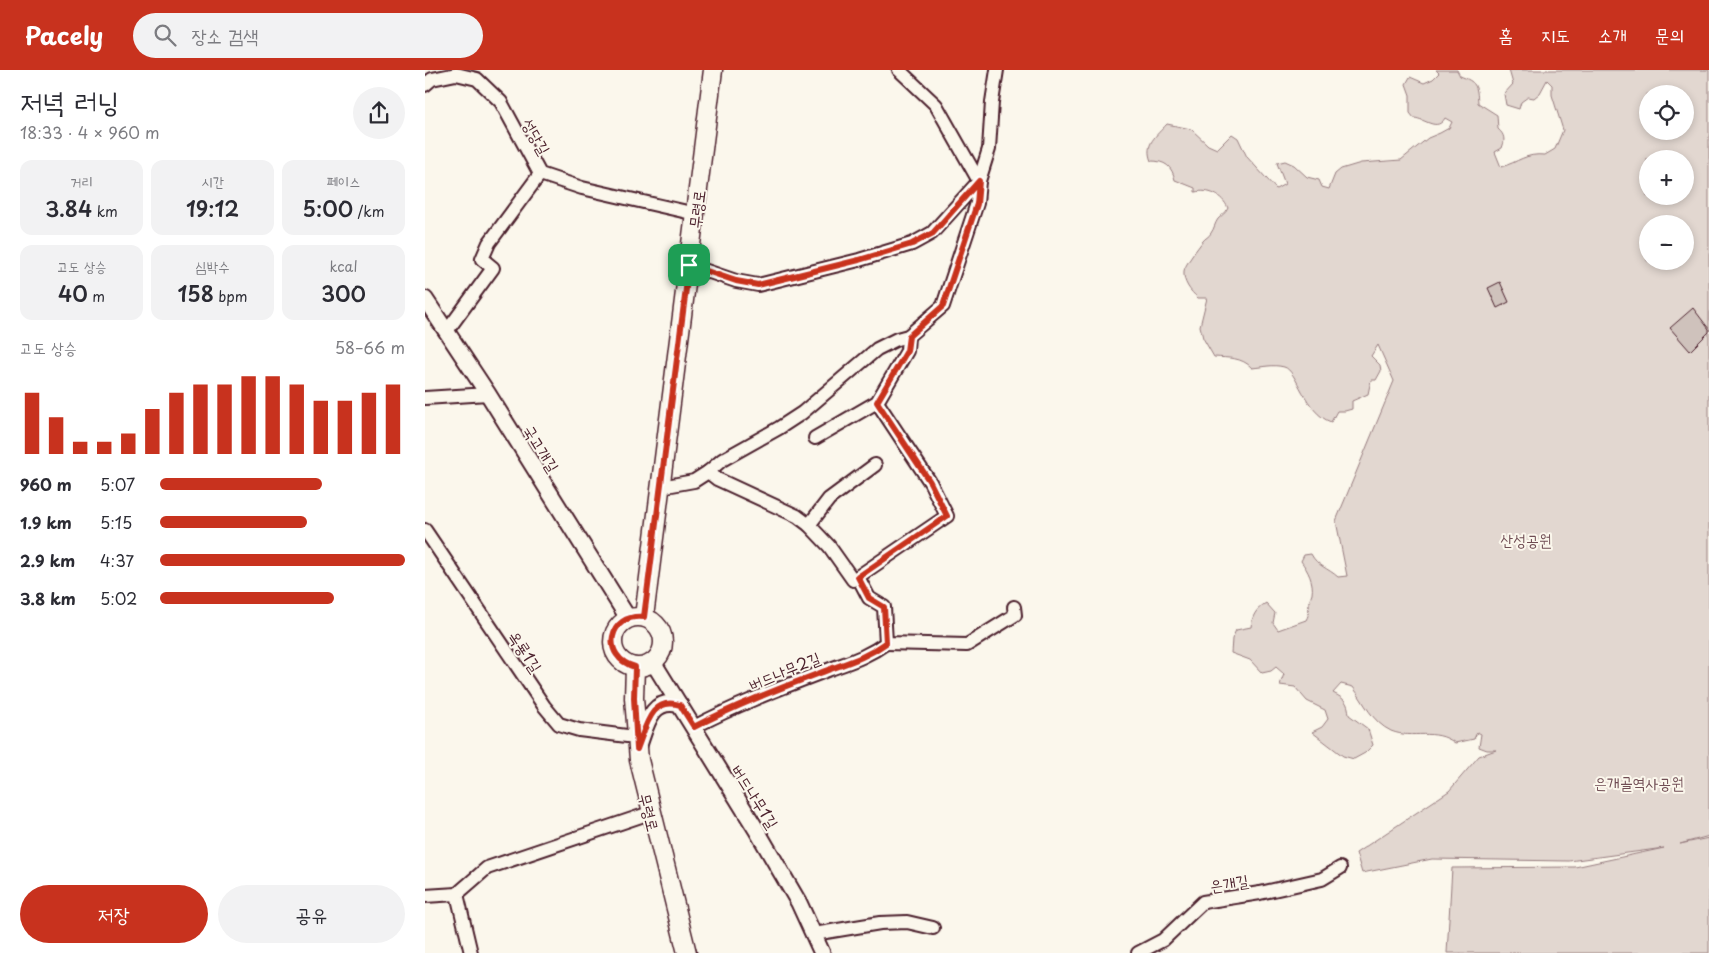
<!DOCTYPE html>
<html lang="ko">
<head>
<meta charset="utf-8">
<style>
  :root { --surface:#fff; --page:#f2f2f3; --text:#2b2b33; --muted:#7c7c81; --accent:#c8321e }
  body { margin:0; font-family:"Playpen Sans","Poor Story",sans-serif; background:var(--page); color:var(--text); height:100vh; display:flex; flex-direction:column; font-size:19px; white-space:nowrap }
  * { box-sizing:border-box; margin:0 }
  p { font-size:16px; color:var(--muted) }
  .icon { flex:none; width:28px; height:28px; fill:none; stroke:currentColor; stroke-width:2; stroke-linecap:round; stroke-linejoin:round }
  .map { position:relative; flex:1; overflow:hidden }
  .drawer { display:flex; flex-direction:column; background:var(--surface); width:425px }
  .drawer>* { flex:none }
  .tools { position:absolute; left:1214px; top:15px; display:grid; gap:10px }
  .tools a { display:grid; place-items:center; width:55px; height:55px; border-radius:50%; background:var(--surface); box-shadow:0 2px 8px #0003; font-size:25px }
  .pin { position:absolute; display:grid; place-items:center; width:42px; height:42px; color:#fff; margin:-21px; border-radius:10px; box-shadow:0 2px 8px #0006 }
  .round { display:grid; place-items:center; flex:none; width:52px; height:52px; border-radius:26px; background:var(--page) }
  .headline { display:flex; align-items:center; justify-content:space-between; height:85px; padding:0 20px }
  h1 { font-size:28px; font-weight:600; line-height:38px }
  .stats { display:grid; grid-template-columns:repeat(3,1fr); gap:8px; height:85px; padding:5px 20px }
  .stats div { display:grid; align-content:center; border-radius:12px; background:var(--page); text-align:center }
  .stats b { font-size:21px; font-weight:600 }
  .stats small { font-size:14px; font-weight:400 }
  .stats p { font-size:14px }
  .chart { height:140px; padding:10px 20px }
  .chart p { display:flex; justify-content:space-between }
  .chart svg { width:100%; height:90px; margin-top:5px; stroke:var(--accent); stroke-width:6 }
  .cta { display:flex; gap:10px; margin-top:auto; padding:10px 20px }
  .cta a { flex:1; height:58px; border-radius:30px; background:var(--accent); color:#fff; font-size:20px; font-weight:600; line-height:58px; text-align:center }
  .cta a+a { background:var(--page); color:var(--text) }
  ul { padding:0 20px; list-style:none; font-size:16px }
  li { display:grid; grid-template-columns:80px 60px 1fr; align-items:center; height:38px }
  li i { height:12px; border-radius:6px; background:var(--accent) }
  header { display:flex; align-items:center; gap:30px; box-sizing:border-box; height:70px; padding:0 25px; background:var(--accent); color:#fff }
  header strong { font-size:24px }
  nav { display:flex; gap:28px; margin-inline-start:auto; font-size:18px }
  .search { width:350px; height:45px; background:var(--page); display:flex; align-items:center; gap:12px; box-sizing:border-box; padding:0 18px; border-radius:28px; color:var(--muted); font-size:19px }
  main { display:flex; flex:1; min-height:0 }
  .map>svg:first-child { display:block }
  .green { fill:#e2d7d0; stroke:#967b7e; fill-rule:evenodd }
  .building { fill:#cfc2bc; stroke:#4a1f2b }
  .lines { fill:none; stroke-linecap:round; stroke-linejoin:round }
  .minor-casing { stroke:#4a1f2b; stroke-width:16 }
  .tertiary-casing { stroke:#4a1f2b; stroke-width:19 }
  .secondary-casing { stroke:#4a1f2b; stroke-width:21 }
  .minor { stroke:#fbf7ec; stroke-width:12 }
  .tertiary { stroke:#fbf7ec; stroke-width:15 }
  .secondary { stroke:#fbf7ec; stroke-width:18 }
  .route-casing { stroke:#fff; stroke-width:10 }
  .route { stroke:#c8321e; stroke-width:6 }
  .labels { text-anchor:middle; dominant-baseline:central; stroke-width:4; stroke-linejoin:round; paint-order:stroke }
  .street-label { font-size:16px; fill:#4a1f2b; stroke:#fbf7ec }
  .park-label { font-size:16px; fill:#704d54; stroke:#fbf7ec }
</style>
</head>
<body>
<header>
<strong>Pacely</strong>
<div class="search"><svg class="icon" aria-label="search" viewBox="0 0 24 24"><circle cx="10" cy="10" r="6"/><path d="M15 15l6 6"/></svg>장소 검색</div>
<nav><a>홈</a><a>지도</a><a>소개</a><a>문의</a></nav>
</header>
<main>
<section class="drawer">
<div class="headline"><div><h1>저녁 러닝</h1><p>18:33 · 4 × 960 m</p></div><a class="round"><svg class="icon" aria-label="share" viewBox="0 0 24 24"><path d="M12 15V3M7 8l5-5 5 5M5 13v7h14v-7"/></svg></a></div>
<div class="stats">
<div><p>거리</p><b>3.84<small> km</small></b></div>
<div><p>시간</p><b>19:12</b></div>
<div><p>페이스</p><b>5:00<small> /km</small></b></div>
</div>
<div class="stats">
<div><p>고도 상승</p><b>40<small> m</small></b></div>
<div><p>심박수</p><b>158<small> bpm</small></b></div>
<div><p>kcal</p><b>300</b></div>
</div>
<div class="chart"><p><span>고도 상승</span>58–66 m</p>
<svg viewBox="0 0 160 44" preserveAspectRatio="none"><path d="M5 44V14M15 44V26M25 44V38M35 44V38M45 44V34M55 44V22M65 44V14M75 44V10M85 44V10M95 44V6M105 44V6M115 44V10M125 44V18M135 44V18M145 44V14M155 44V10"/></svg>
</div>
<ul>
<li><b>960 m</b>5:07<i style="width:66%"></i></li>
<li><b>1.9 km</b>5:15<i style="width:60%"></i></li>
<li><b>2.9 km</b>4:37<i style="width:100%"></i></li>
<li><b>3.8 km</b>5:02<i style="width:71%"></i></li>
</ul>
<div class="cta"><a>저장</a><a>공유</a></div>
</section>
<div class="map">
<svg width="1284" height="883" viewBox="0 0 1284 883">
  <rect width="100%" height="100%" fill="#fbf7ec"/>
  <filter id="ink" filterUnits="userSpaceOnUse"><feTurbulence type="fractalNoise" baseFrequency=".02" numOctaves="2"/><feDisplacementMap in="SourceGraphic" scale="10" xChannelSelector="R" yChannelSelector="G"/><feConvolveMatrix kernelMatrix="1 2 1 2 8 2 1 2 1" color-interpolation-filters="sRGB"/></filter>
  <g filter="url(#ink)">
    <path class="green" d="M1011 0H1032L1035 6C1051 12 1052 15 1053 33L1072 45 1073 59C1080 65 1080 70 1077 78L1070 82 1076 97C1094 92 1100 83 1120 85L1130 79 1138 60 1127 25V15L1122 10 1115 23 1109 28 1103 27 1096 32 1094 39 1081 35 1079 24 1088 14 1084 0H1284V766L1255 774 1284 768V883H1022L1027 798 1150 797 1239 778 1144 791 1007 789 937 803 931 783 1024 721 1054 686 1071 680H1062L1054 677 1056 664 1052 662 1049 669 1030 673C1009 657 988 670 966 661 947 652 939 632 928 617L916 614 908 623C920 629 923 632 924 645L943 659 948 675 940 683 929 689 918 686 887 662 897 657 903 649 900 640 882 631 870 617 855 615 859 604 851 597 846 601 837 603 825 590 806 583 807 569 811 560 826 557C827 546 831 539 841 533L850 543 848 553 853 560 881 550C885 543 883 540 884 532 885 529 886 527 887 524 889 512 883 501 876 491L879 485 886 484C892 496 903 498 913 507L922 506 911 451 969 311 953 275 946 286 955 295 956 301 951 310H946L943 324 927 331V339L920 341H912L906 352C880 343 872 300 859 297 848 294 838 297 827 298 817 287 803 288 789 287L778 268 775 256 782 228H773C765 221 758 212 759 201 759 196 774 176 778 171 780 168 784 167 786 163 789 159 790 153 793 149 797 145 801 143 803 138 797 125 784 119 770 122V118L750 110C747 96 740 91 726 91 719 74 731 66 742 54L766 59 783 75 792 79 807 64 813 68 822 87 851 119 860 114 852 93 860 91 869 95 882 107 894 110 897 117 904 119 910 104 916 99 936 93 976 90 1003 68 1015 63 1024 58 1027 52 1020 48C1012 62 1001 49 989 48L985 43V25L981 14 985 7 999 13 1008 9 1014 3ZM1222 24H1260V61H1222ZM1222 89H1260V126H1222ZM1222 154H1260V191H1222Z"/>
    <g class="building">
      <path d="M1075 212 1084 232 1072 238 1063 218Z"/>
      <path d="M1268 238 1284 259V262L1265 281 1245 258Z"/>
    </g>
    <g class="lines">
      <g class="minor-casing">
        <g id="minor">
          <path d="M474 0 511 35 554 111"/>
          <path d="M0 15 7 9 31 4 52 9 76 32 115 104 157 118 271 144"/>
          <path d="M264 195 311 211 333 215 434 190 487 174 507 163 554 111"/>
          <path d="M22 261 68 198 57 189 64 173 115 104"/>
          <path d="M0 328 63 324"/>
          <path d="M390 368 452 332 482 281 483 266"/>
          <path d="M450 395 404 429 384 455 404 476 428 510 522 446 505 412 452 332"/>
          <path d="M236 417 269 411 283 402"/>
          <path d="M384 455 372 446 292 409 283 402 297 390 354 358 377 343 452 279 472 269 483 266 518 236 552 133 554 111 564 79 567 32 572 0"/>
          <path d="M0 460 119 636 134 654 154 660 210 667"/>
          <path d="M433 507 444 528 459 537 461 573 542 575 590 545 589 537"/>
          <path d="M269 657C309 636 353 619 395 603 420 593 439 589 461 573"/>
          <path d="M32 824 46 883"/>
          <path d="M0 826 32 824 62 798 225 743"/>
          <path d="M389 864 455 853 482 852 508 858"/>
          <path d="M713 883 738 870 778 832 835 823 897 809 915 798"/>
        </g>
      </g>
      <g class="tertiary-casing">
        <g id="tertiary">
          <path d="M0 229 63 324 203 548"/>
          <path d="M228 592 331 759 374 833 397 883"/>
          <path d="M213 678C221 656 226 626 255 635"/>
        </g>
      </g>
      <g class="secondary-casing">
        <g id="secondary">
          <circle cx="213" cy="572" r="25"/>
          <path d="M219 547 288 0"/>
          <path d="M210 597 209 628 214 690 262 883"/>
        </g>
      </g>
      <use href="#minor" class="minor"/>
      <use href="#tertiary" class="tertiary"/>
      <use href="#secondary" class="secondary"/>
    </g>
  </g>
  <g class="lines" filter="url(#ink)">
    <g class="route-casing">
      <path id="route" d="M554 111 552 134 518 236 484 266 482 281 452 332 505 412 522 446 433 507 444 528 459 537 461 573C439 589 420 593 395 603 353 619 309 636 269 657L255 635C226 626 221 657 212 679L209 628 210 597C175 587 183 543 219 547L264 195 311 211 333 215 434 190 487 174 508 163Z"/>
    </g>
    <use href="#route" class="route"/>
  </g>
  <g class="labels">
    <g class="street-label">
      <text transform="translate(112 66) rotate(60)">성당길</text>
      <text transform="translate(271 139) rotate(-83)">무령로</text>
      <text transform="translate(117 378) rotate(58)">국고개길</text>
      <text transform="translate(101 581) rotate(56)">옥룡1길</text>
      <text transform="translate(359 600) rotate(-22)">버드나무2길</text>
      <text transform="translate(331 726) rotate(58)">버드나무1길</text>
      <text transform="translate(225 742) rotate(76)">무령로</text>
      <text transform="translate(804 812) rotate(-9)">은개길</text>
    </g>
    <g class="park-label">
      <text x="1101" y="469">산성공원</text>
      <text x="1214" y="712">은개골역사공원</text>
    </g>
  </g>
</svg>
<div class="tools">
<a><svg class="icon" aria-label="locate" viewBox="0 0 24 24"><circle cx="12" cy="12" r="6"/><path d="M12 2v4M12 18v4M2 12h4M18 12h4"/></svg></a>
<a>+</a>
<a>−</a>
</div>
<div class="pin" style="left:264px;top:195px;background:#1e9e55"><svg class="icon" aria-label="arrive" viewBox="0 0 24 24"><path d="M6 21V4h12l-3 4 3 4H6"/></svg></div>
</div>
</main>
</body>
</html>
